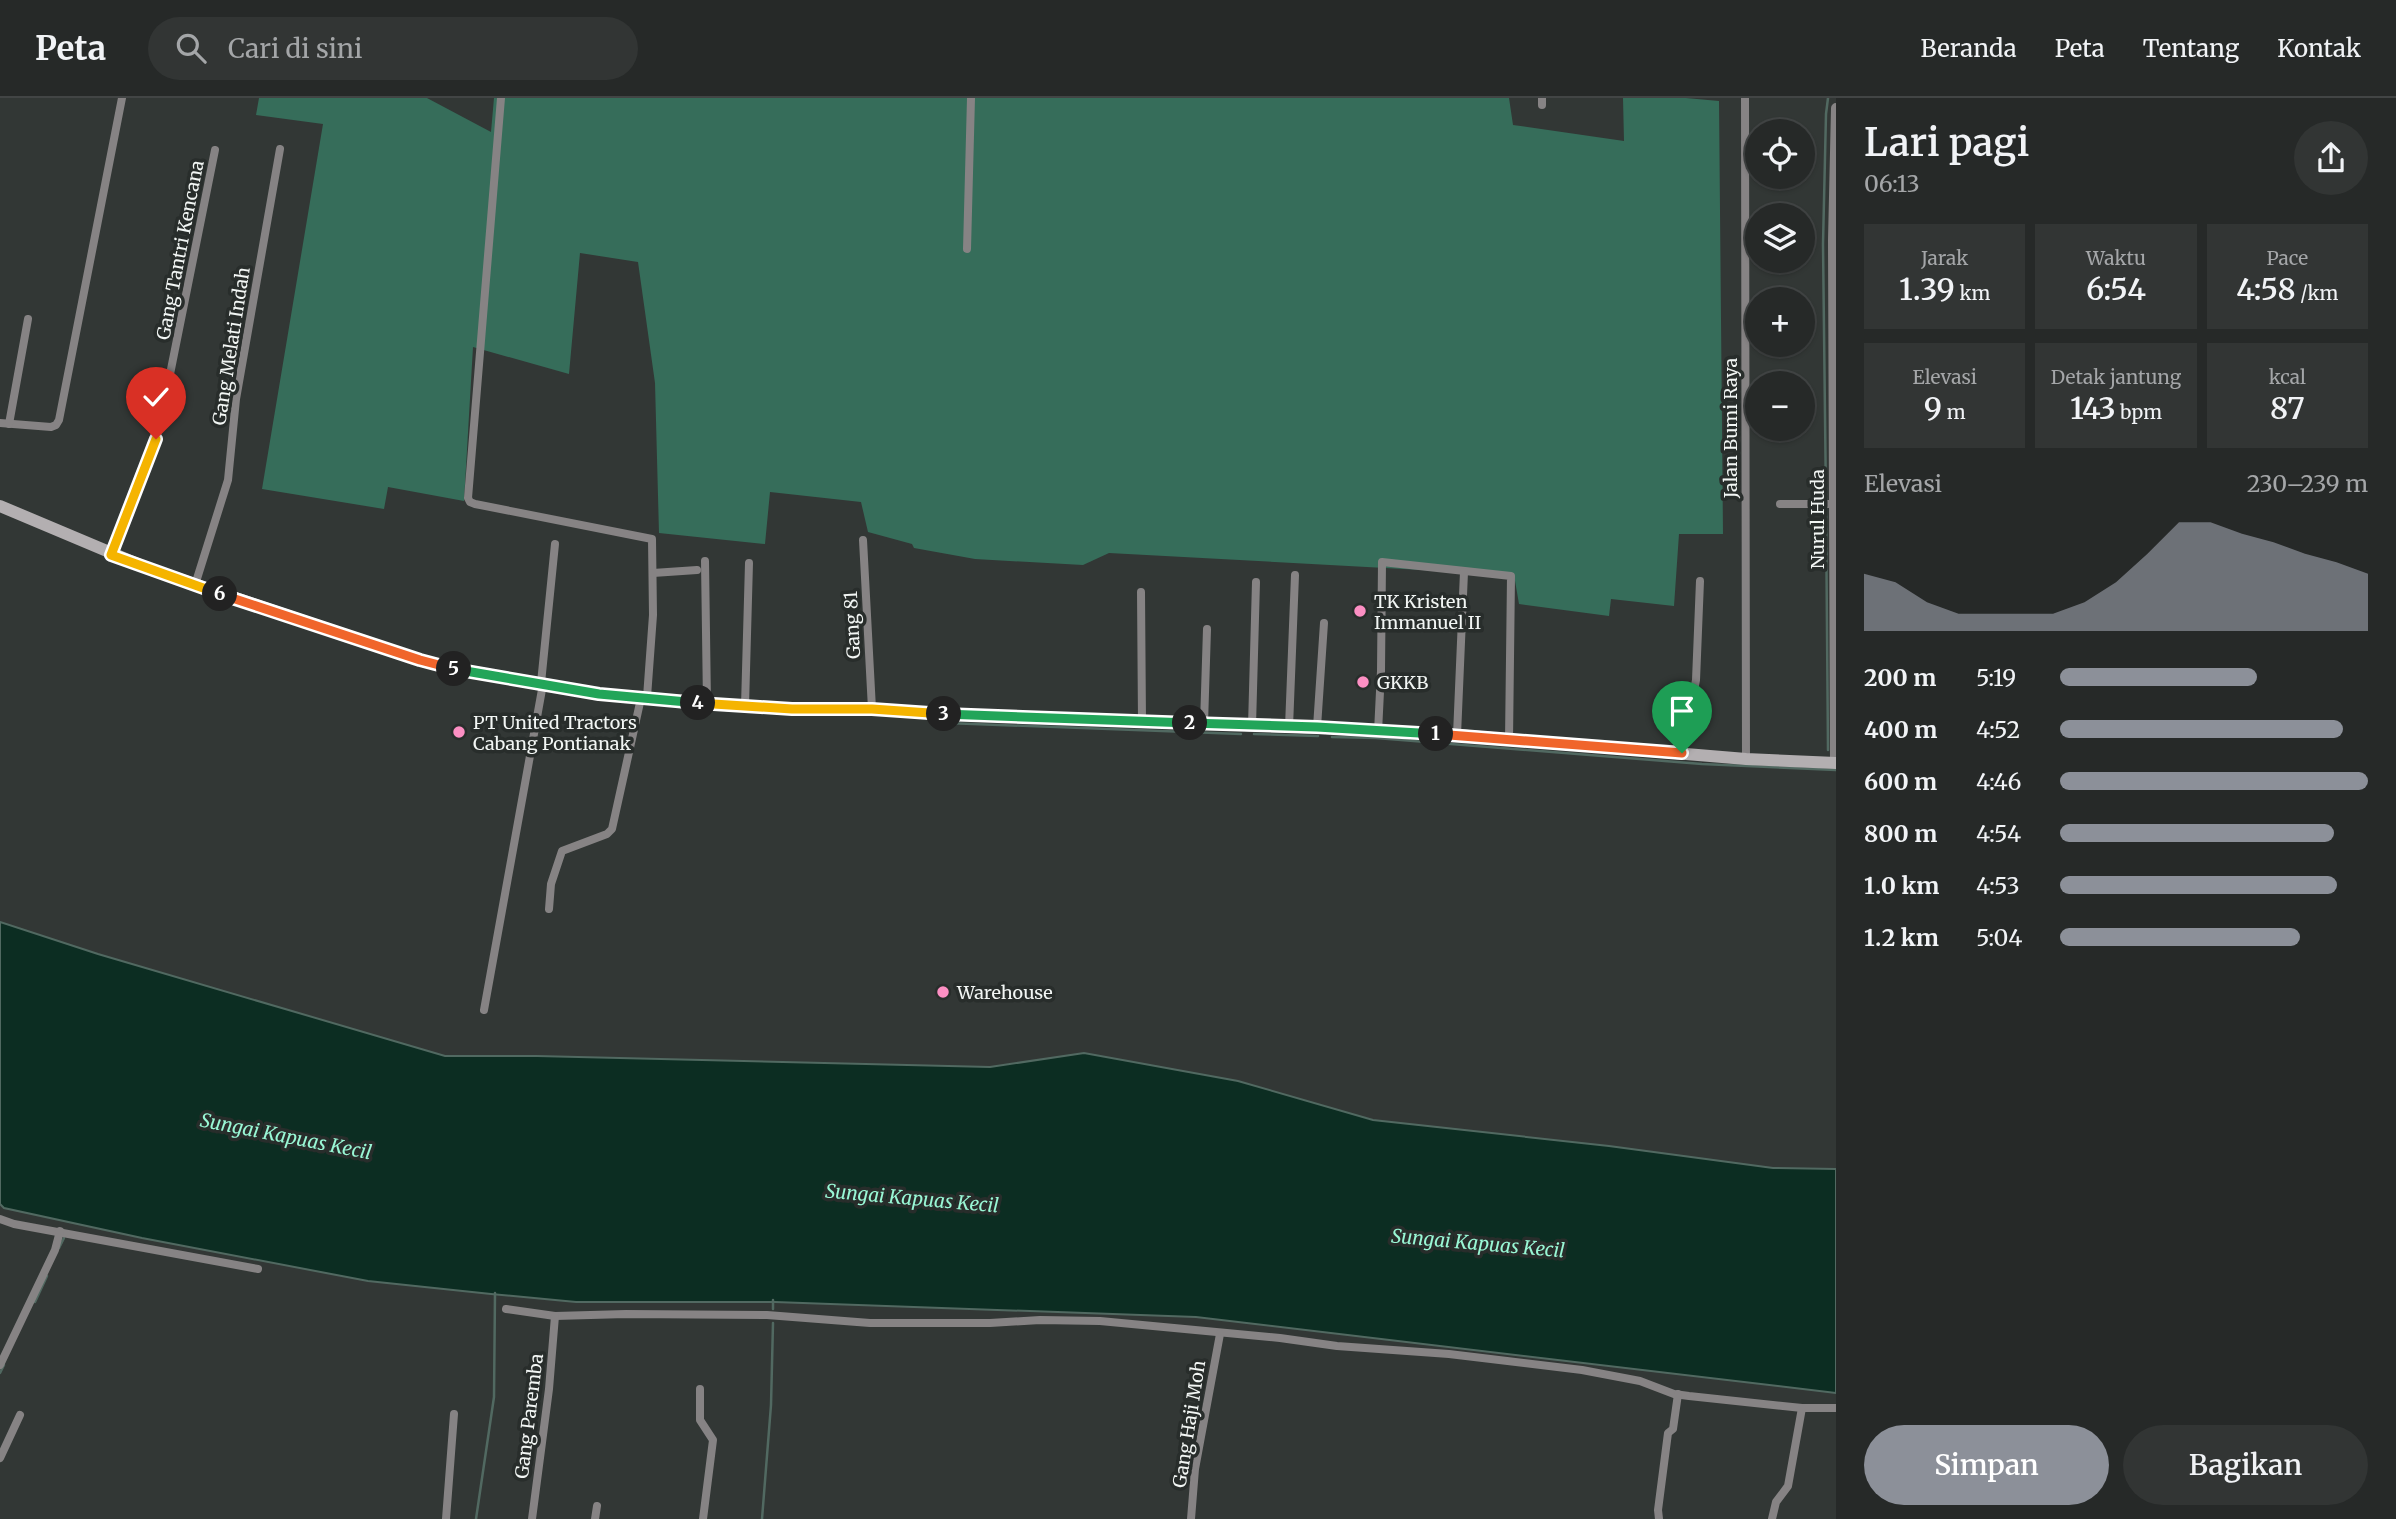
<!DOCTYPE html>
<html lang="id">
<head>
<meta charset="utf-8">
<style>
  :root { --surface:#262928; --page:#323534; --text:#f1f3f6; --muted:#a4a6a8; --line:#424545; --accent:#8c9099 }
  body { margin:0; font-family:Merriweather,serif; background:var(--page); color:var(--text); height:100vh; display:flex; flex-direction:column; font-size:26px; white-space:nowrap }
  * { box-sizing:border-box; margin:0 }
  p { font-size:23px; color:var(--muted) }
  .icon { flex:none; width:38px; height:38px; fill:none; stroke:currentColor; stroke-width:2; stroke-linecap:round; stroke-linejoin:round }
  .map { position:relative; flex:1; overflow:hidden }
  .panel { display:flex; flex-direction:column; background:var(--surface); width:560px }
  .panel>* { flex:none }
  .fabs { position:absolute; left:1745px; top:21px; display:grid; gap:14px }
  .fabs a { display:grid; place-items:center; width:70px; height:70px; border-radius:50%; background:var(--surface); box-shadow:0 2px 5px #0004,0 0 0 2px var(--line); font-size:35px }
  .pin { position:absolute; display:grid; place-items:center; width:60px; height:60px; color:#fff; margin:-72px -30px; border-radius:50% 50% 50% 0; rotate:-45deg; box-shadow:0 0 7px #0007 }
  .pin .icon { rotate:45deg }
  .km { position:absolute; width:35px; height:35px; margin:-18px; border-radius:50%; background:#222; color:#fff; font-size:19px; line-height:35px; text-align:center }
  .round { display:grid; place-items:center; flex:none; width:74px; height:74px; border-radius:37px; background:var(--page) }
  .headline { display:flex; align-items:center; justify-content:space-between; height:119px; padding:0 28px }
  h1 { font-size:38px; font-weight:600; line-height:52px }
  .metrics { display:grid; grid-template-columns:repeat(3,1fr); gap:10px; height:119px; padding:7px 28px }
  .metrics div { display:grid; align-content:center; border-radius:0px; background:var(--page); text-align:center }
  .metrics b { font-size:30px; font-weight:600 }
  .metrics small { font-size:19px; font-weight:400 }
  .metrics p { font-size:19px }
  .chart { height:196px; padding:14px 28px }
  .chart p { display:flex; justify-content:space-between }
  .chart svg { width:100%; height:126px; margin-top:7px; fill:var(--accent); opacity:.7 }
  .primary-button { display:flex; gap:14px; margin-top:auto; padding:14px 28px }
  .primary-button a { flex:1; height:80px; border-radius:42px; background:var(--accent); color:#fff; font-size:28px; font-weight:600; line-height:80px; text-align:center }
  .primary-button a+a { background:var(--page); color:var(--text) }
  ul { padding:0 28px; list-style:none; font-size:23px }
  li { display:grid; grid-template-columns:112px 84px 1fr; align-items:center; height:52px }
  li i { height:18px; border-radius:9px; background:var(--accent) }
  header { display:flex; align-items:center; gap:42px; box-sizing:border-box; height:98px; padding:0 35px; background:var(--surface); border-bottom:2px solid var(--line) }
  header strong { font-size:33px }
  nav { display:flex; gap:38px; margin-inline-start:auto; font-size:24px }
  .search { width:490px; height:63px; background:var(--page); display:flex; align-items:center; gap:18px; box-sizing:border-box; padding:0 24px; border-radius:38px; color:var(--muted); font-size:26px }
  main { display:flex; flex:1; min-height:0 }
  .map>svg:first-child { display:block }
  .green { fill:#366d5a }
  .water { fill:#0c2d22; stroke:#516961; stroke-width:2 }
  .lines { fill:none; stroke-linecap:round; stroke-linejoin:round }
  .stream { stroke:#516961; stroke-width:2.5 }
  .minor { stroke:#868384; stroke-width:8 }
  .tertiary { stroke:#868384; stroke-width:10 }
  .secondary { stroke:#b3afb1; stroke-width:12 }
  .split-1-casing { stroke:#fff; stroke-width:14 }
  .split-2-casing { stroke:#fff; stroke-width:14 }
  .split-3-casing { stroke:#fff; stroke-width:14 }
  .split-4-casing { stroke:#fff; stroke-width:14 }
  .split-5-casing { stroke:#fff; stroke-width:14 }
  .split-6-casing { stroke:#fff; stroke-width:14 }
  .split-7-casing { stroke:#fff; stroke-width:14 }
  .split-1 { stroke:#f0652b; stroke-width:9 }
  .split-2 { stroke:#22a559; stroke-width:9 }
  .split-3 { stroke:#22a559; stroke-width:9 }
  .split-4 { stroke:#f5b400; stroke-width:9 }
  .split-5 { stroke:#22a559; stroke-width:9 }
  .split-6 { stroke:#f0652b; stroke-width:9 }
  .split-7 { stroke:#f5b400; stroke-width:9 }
  .poi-dot { fill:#fc8fc3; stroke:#282d2b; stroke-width:2.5 }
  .labels { text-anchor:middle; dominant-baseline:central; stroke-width:7; stroke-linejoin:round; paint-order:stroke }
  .street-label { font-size:18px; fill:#f2f6f4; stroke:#282d2b }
  .poi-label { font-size:18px; fill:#f2f6f4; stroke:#282d2b; text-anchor:start }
  .water-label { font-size:19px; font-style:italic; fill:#99f7d5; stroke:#282d2b }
</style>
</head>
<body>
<header>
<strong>Peta</strong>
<div class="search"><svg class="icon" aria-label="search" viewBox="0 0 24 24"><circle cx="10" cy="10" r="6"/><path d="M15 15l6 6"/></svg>Cari di sini</div>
<nav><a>Beranda</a><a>Peta</a><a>Tentang</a><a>Kontak</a></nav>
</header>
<main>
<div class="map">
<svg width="1836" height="1421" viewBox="0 0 1836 1421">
  <rect width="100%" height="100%" fill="#323735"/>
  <path class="green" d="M259 0H427L491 34 494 0H1509L1513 27 1624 43 1623 0H1686L1719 3 1723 436H1679L1674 508 1611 501 1609 518 1519 506 1514 477 1109 455 1083 467 975 461 914 450 912 446 868 434 861 404 770 394 765 446 659 435 655 285 638 164 580 155 569 276 473 249 464 403 388 389 384 411 262 391 323 26 256 17Z"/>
  <path class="water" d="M0 824 98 856 445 958H537L990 969 1084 955 1238 983 1373 1022 1609 1048 1773 1070 1836 1071V1295L1196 1219 775 1204H576L491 1196 368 1183 142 1140 4 1110 0 1106Z"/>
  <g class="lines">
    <g class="stream">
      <path d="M1826 402 1823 146 1826 16 1828 0"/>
      <path d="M1826 409 1828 652"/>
      <path d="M947 625 1241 636"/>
      <path d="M1254 636 1318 638"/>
      <path d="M1332 639 1376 640 1702 666 1836 672"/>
      <path d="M59 1150 64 1140"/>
      <path d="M35 1204 47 1178"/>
      <path d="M773 1211V1202"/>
      <path d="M0 1275 4 1267"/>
      <path d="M476 1421 494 1299 495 1195"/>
      <path d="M762 1421 771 1307 773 1225"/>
    </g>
    <g class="minor">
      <path d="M501 0 468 400 470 404 475 406 652 441 653 517 647 599"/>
      <path d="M1542 0V7"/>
      <path d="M1745 0 1746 661"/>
      <path d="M967 151 971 0"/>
      <path d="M0 325 51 329 56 327 59 322 122 0"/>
      <path d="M9 326 28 221"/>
      <path d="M1780 406H1834"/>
      <path d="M863 442 872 611"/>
      <path d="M111 457 159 331 215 52"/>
      <path d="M705 463 707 606"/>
      <path d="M653 475 697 472"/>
      <path d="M195 487 228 382 236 301 280 51"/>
      <path d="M1141 494 1142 624"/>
      <path d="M541 585 555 446"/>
      <path d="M745 608 749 465"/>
      <path d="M1204 626 1207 531"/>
      <path d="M1252 628 1256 484"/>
      <path d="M1289 629 1295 477"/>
      <path d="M1317 629 1324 525"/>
      <path d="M1378 634 1381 573 1382 464 1511 478 1509 642"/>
      <path d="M1457 637 1464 474"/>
      <path d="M1682 655 1696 582 1700 483"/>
      <path d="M549 811 551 786 562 753 607 736 612 731 641 600"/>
      <path d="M484 912 543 586"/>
      <path d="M0 1121 14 1126 258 1171"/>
      <path d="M506 1211 555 1218 626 1216 767 1217 870 1225H990L1040 1222 1100 1223 1280 1240 1337 1248 1449 1256 1582 1272 1640 1283 1674 1296 1689 1298 1802 1310H1836"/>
      <path d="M0 1267 55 1152 60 1133"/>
      <path d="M700 1291V1322L713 1342 703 1421"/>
      <path d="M0 1360 20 1317"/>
      <path d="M446 1421 454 1316"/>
      <path d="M532 1421 549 1291 555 1218"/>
      <path d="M595 1421 597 1408"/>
      <path d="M1191 1421 1195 1371 1220 1236"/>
      <path d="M1659 1421 1658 1412 1668 1335 1673 1331 1678 1296"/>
      <path d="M1772 1421 1776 1404 1788 1388 1802 1310"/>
    </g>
    <path class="tertiary" d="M1835 665 1833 142 1836 10"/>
    <path class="secondary" d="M0 408 152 472 420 562 445 569 599 596 707 606 792 611H872L941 616 1326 630 1457 637 1746 661 1836 665"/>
  </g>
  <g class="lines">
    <g class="split-1-casing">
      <path id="split-1" d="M1436 636 1682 655"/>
    </g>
    <g class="split-2-casing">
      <path id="split-2" d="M1190 625 1317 629 1436 636"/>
    </g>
    <g class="split-3-casing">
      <path id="split-3" d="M944 616 1190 625"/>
    </g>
    <g class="split-4-casing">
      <path id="split-4" d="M698 605 792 611H872L944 616"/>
    </g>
    <g class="split-5-casing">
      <path id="split-5" d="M454 571 599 596 698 605"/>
    </g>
    <g class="split-6-casing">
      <path id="split-6" d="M220 496 420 562 454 571"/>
    </g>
    <g class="split-7-casing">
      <path id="split-7" d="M156 341 111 457 220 496"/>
    </g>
    <use href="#split-1" class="split-1"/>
    <use href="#split-2" class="split-2"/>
    <use href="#split-3" class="split-3"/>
    <use href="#split-4" class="split-4"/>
    <use href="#split-5" class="split-5"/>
    <use href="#split-6" class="split-6"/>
    <use href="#split-7" class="split-7"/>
  </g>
  <g class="poi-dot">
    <circle cx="1360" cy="513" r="7"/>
    <circle cx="1363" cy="584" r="7"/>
    <circle cx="459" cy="634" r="7"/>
    <circle cx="943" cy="894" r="7"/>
  </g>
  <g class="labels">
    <g class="street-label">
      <text transform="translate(180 152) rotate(-79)">Gang Tantri Kencana</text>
      <text transform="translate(231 248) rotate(-81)">Gang Melati Indah</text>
      <text transform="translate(1730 330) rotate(-90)">Jalan Bumi Raya</text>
      <text transform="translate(1817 421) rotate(-90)">Nurul Huda</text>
      <text transform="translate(852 527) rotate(-93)">Gang 81</text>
      <text transform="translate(529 1318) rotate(-83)">Gang Paremba</text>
      <text transform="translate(1189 1326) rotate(-81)">Gang Haji Moh</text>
    </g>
    <g class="poi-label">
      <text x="1374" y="503">TK Kristen<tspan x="1374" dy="21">Immanuel II</tspan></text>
      <text x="1377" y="584">GKKB</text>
      <text x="473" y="624">PT United Tractors<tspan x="473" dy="21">Cabang Pontianak</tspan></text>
      <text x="957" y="894">Warehouse</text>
    </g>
    <g class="water-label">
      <text transform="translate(286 1038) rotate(11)">Sungai Kapuas Kecil</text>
      <text transform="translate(912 1100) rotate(5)">Sungai Kapuas Kecil</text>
      <text transform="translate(1478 1145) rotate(5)">Sungai Kapuas Kecil</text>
    </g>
  </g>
</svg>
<div class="fabs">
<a><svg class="icon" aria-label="locate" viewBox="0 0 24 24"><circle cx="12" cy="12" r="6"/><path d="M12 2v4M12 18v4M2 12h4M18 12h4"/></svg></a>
<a><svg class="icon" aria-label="layers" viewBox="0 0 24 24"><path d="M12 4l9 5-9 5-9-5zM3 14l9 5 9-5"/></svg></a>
<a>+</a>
<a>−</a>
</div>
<div class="pin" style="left:1682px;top:655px;background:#1e9e55"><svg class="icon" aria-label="arrive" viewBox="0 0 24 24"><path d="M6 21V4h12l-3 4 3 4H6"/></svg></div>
<div class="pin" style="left:156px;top:341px;background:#d93025"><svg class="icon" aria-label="check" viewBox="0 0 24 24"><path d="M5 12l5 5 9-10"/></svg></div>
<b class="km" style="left:1436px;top:636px">1</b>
<b class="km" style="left:1190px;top:625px">2</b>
<b class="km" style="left:944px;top:616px">3</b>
<b class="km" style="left:698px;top:605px">4</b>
<b class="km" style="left:454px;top:571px">5</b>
<b class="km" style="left:220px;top:496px">6</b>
</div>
<section class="panel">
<div class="headline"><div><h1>Lari pagi</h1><p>06:13</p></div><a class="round"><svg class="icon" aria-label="share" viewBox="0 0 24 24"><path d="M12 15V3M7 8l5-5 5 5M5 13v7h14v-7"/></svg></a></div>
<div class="metrics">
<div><p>Jarak</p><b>1.39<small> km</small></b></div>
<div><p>Waktu</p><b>6:54</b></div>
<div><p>Pace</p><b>4:58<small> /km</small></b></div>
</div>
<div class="metrics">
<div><p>Elevasi</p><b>9<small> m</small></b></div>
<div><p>Detak jantung</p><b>143<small> bpm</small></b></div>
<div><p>kcal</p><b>87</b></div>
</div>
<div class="chart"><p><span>Elevasi</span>230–239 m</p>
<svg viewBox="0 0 160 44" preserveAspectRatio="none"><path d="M0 44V24L10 27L20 34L30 38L40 38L50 38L60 38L70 34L80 27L90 17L100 6L110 6L120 10L130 13L140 17L150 20L160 24V44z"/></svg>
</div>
<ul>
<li><b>200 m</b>5:19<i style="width:64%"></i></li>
<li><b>400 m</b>4:52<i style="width:92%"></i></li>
<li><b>600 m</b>4:46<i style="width:100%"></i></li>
<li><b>800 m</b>4:54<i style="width:89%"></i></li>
<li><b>1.0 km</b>4:53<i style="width:90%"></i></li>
<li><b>1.2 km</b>5:04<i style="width:78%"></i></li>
</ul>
<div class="primary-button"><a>Simpan</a><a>Bagikan</a></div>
</section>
</main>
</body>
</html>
